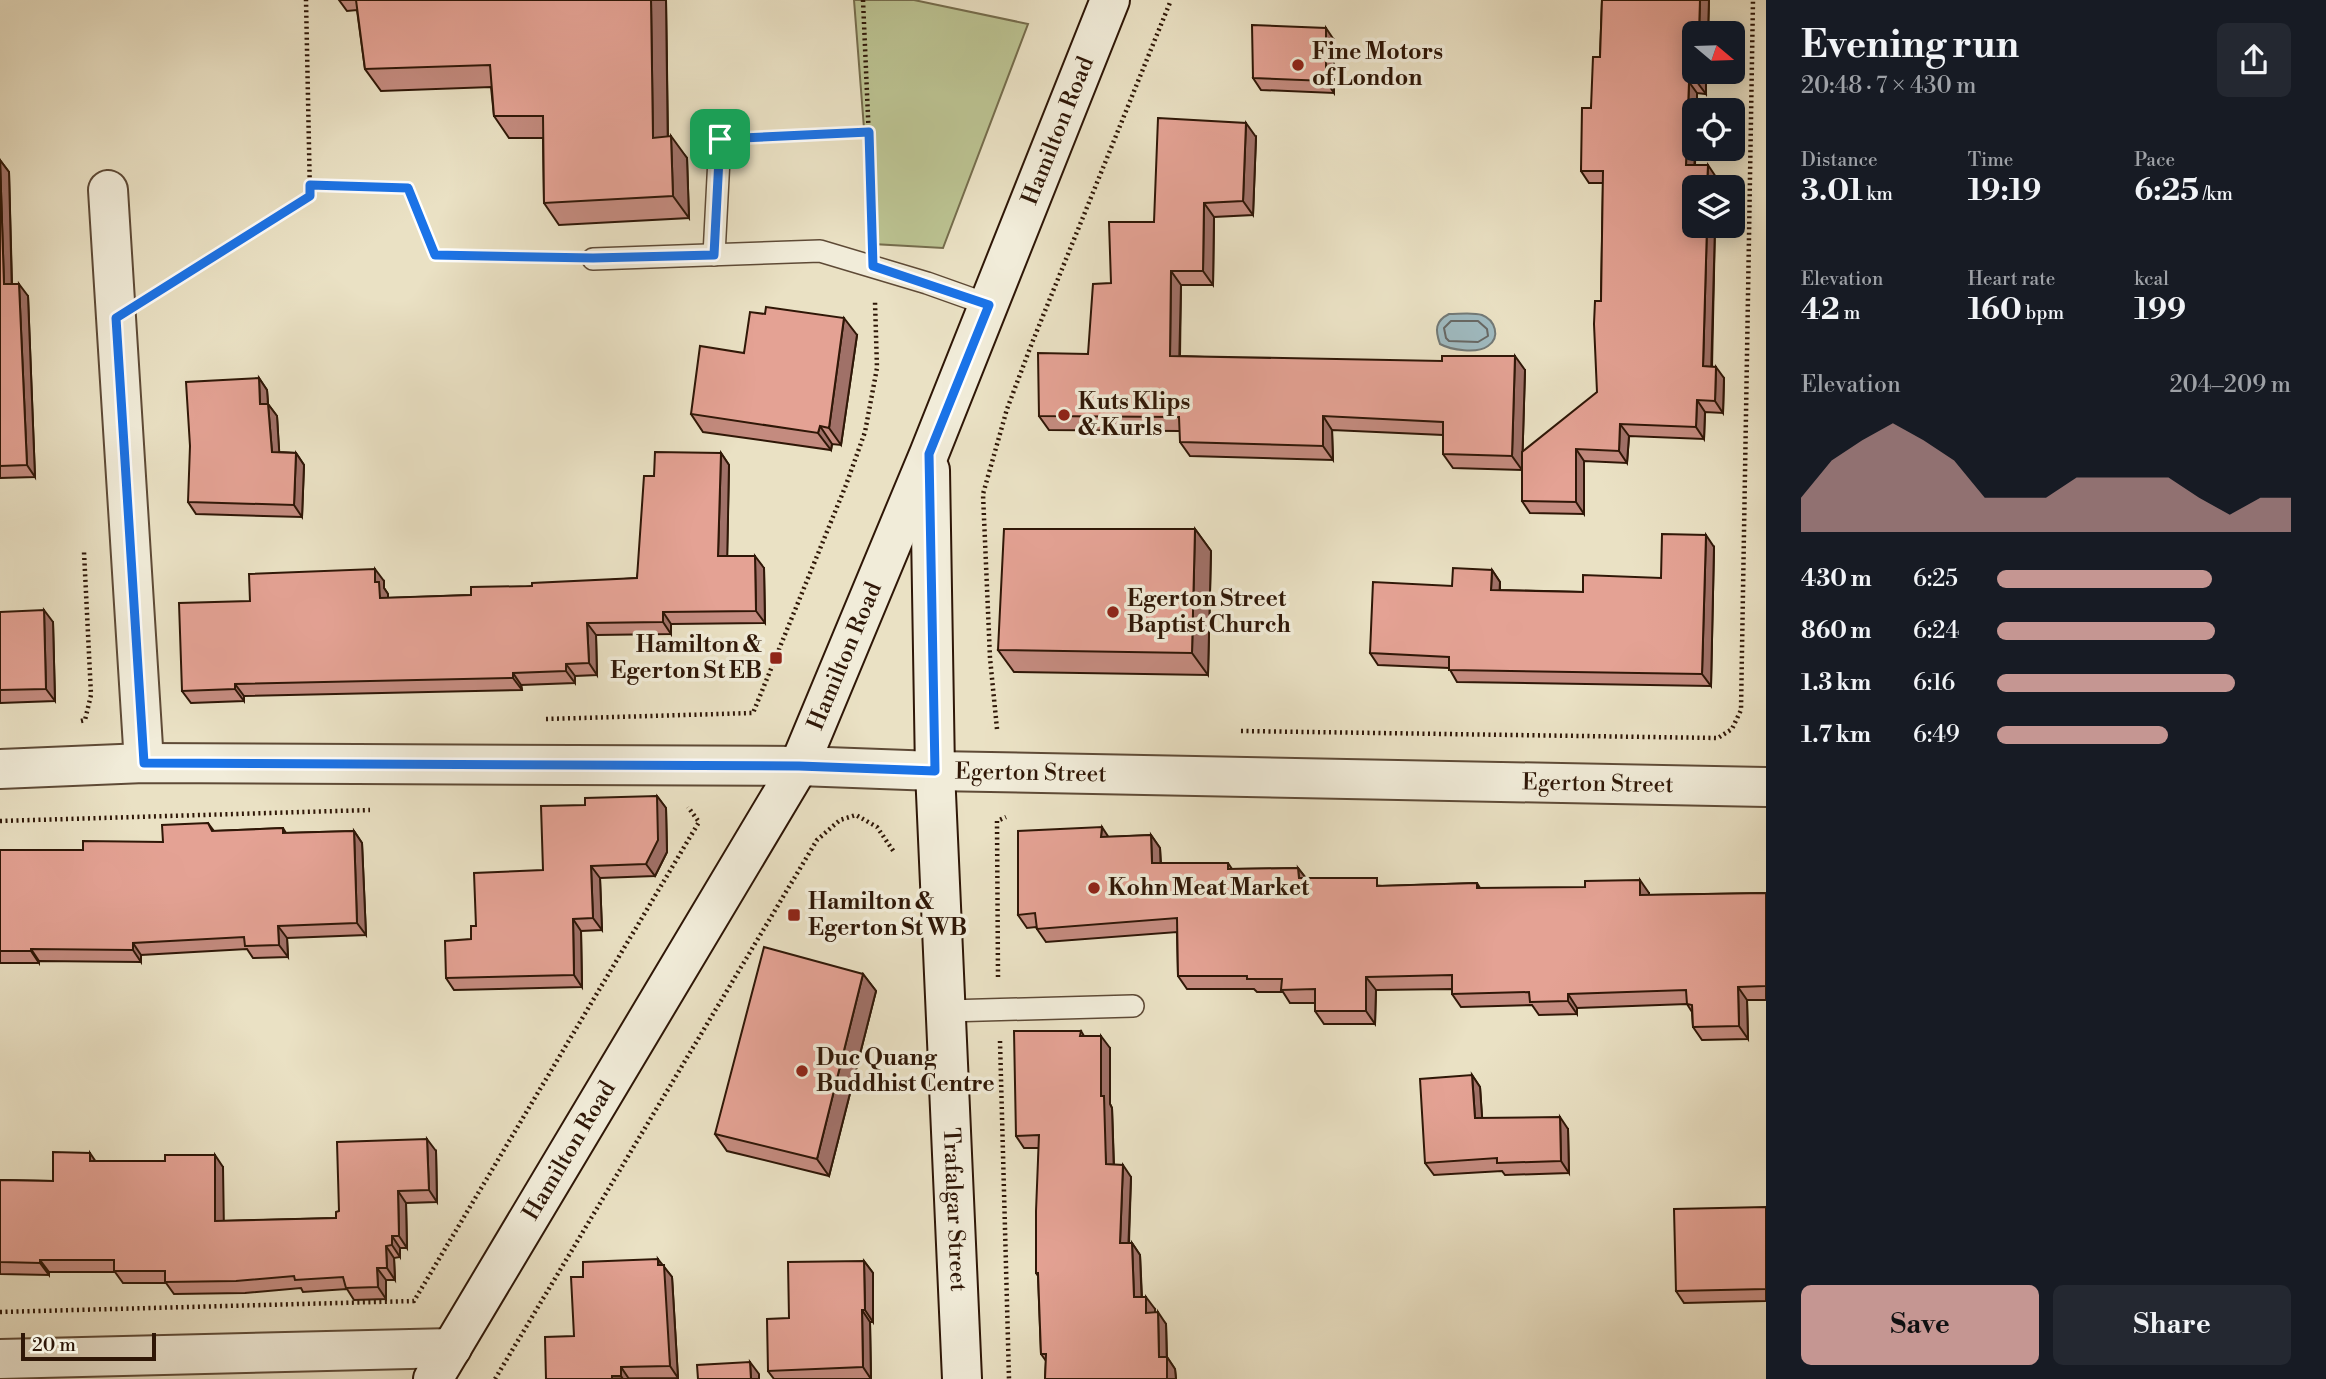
<!DOCTYPE html>
<html lang="en">
<head>
<meta charset="utf-8">
<style>
  :root { --surface:#171b24; --page:#242831; --text:#f1f3f6; --muted:#9ea1a6; --accent:#c59692 }
  body { margin:0; font-family:"Libre Bodoni",serif; background:var(--page); color:var(--text); height:100vh; display:flex; flex-direction:column; font-size:26px; white-space:nowrap }
  * { box-sizing:border-box; margin:0 }
  p { font-size:23px; color:var(--muted) }
  .icon { flex:none; width:38px; height:38px; fill:none; stroke:currentColor; stroke-width:2; stroke-linecap:round; stroke-linejoin:round }
  .map { position:relative; flex:1; overflow:hidden }
  .side { display:flex; flex-direction:column; background:var(--surface); width:560px }
  .side>* { flex:none }
  .needle { width:46px; rotate:109deg }
  .controls { position:absolute; left:1682px; top:21px; display:grid; gap:14px }
  .controls a { display:grid; place-items:center; width:63px; height:63px; border-radius:10px; background:var(--surface); box-shadow:0 4px 18px #0003; font-size:35px }
  .scale { position:absolute; left:21px; bottom:18px; width:135px; box-sizing:border-box; padding-left:7px; border:4px solid #2f1707; border-top:0; font-size:19px; line-height:24px; white-space:nowrap; color:#2f1707; -webkit-text-stroke:5px #f1ecd9; paint-order:stroke }
  .pin { position:absolute; display:grid; place-items:center; width:60px; height:60px; color:#fff; margin:-30px; border-radius:14px; box-shadow:0 4px 10px #0006 }
  .round { display:grid; place-items:center; flex:none; width:74px; height:74px; border-radius:10px; background:var(--page) }
  .overview { display:flex; align-items:center; justify-content:space-between; height:119px; padding:0 35px }
  h1 { font-size:38px; font-weight:700; line-height:52px }
  .figures { display:grid; grid-template-columns:repeat(3,1fr); gap:10px; height:119px; padding:7px 35px }
  .figures div { display:grid; align-content:center }
  .figures b { font-size:30px; font-weight:700 }
  .figures small { font-size:19px; font-weight:400 }
  .figures p { font-size:19px }
  .chart { height:196px; padding:14px 35px }
  .chart p { display:flex; justify-content:space-between }
  .chart svg { width:100%; height:126px; margin-top:7px; fill:var(--accent); opacity:.7 }
  .primary-button { display:flex; gap:14px; margin-top:auto; padding:14px 35px }
  .primary-button a { flex:1; height:80px; border-radius:10px; background:var(--accent); color:#111; font-size:28px; font-weight:700; line-height:80px; text-align:center }
  .primary-button a+a { background:var(--page); color:var(--text) }
  ul { padding:0 35px; list-style:none; font-size:23px }
  li { display:grid; grid-template-columns:112px 84px 1fr; align-items:center; height:52px }
  li i { height:18px; border-radius:9px; background:var(--accent) }
  main { display:flex; flex:1; min-height:0 }
  .map>svg:first-child { display:block }
  .green { fill:#bbc291; stroke:#756c4c; stroke-width:2 }
  .water { fill:#9fbac0; stroke:#727976; stroke-width:2 }
  .lines { fill:none; stroke-linecap:round; stroke-linejoin:round }
  .shore { stroke:#676864; stroke-width:2 }
  .service-casing { stroke:#5e4a36; stroke-width:24 }
  .minor-casing { stroke:#5e4a36; stroke-width:42 }
  .tertiary-casing { stroke:#5e4a36; stroke-width:42 }
  .secondary-casing { stroke:#2f1707; stroke-width:42 }
  .path { stroke:#2f1707; stroke-width:4.5; stroke-dasharray:2 3.5; stroke-linecap:butt }
  .service { stroke:#f1ecd9; stroke-width:21 }
  .minor { stroke:#f1ecd9; stroke-width:38 }
  .tertiary { stroke:#f1ecd9; stroke-width:38 }
  .secondary { stroke:#f1ecd9; stroke-width:38 }
  .wall { fill:#c48b7f; stroke:#2f1707; stroke-width:2 }
  .shaded-wall { fill:#a07168; stroke:#2f1707; stroke-width:2 }
  .building { fill:#e4a294; stroke:#2f1707; stroke-width:2 }
  .route-casing { stroke:#fff; stroke-width:14 }
  .route { stroke:#1a73e8; stroke-width:9 }
  .poi-dot { fill:#8f2418; stroke:#f1ecd9; stroke-width:2.5 }
  .labels { text-anchor:middle; dominant-baseline:central; stroke-width:7; stroke-linejoin:round; paint-order:stroke }
  .poi-label { font-size:23px; font-weight:bold; fill:#2f1707; stroke:#f1ecd9; text-anchor:start }
  .street-label { font-size:23px; fill:#2f1707; stroke:#f1ecd9 }
</style>
</head>
<body>
<main>
<div class="map">
<svg width="1766" height="1379" viewBox="0 0 1766 1379">
  <rect width="100%" height="100%" fill="#eae1c4"/>
  <filter id="stains"><feTurbulence type="fractalNoise" baseFrequency=".00286" numOctaves="4"/><feColorMatrix values="0 0 0 0 .2 0 0 0 0 .09 0 0 0 0 .02 0 0 0 .5 -.17"/></filter>
  <radialGradient id="worn" r=".72"><stop offset=".6" stop-color="#630" stop-opacity="0"/><stop offset="1" stop-color="#630" stop-opacity=".3"/></radialGradient>
  <path class="green" d="M854 0H914L1028 24 943 248 873 244Z"/>
  <path class="water" d="M1449 314C1459 314 1473 312 1482 315 1495 320 1501 337 1488 346 1477 354 1451 350 1440 344 1435 330 1435 321 1449 314Z"/>
  <g class="lines">
    <path class="shore" d="M1451 321H1478L1487 329 1488 336 1478 342 1449 341 1446 338 1444 328Z"/>
    <g class="service-casing">
      <g id="service">
        <path d="M714 255 720 139"/>
        <path d="M593 259 820 251 927 283 989 305"/>
        <path d="M947 1011 1133 1006"/>
      </g>
    </g>
    <g class="minor-casing">
      <g id="minor">
        <path d="M108 190 144 763"/>
        <path d="M0 1359 452 1348"/>
      </g>
    </g>
    <g class="tertiary-casing">
      <g id="tertiary">
        <path id="s1" d="M0 769 144 763 799 766 935 771 1766 787"/>
      </g>
    </g>
    <g class="secondary-casing">
      <g id="secondary">
        <path id="s2" d="M930 470 935 771 962 1379"/>
        <path id="s3" d="M433 1379 799 766 929 454 1110 0"/>
      </g>
    </g>
    <g class="path">
      <path d="M863 0 873 233"/>
      <path d="M754 138 869 132"/>
      <path d="M310 185 408 188 435 255 562 258"/>
      <path d="M158 291 310 196 306 0"/>
      <path d="M546 719 753 713 846 485 865 432 877 368 875 302"/>
      <path d="M81 721 85 720 91 695 84 552"/>
      <path d="M997 729 990 658 983 494 1007 409 1032 343 1171 0"/>
      <path d="M1241 731 1718 738 1732 729 1741 710 1753 0"/>
      <path d="M0 821 370 810"/>
      <path d="M998 977 997 821 1006 817"/>
      <path d="M1000 1041 1009 1379"/>
      <path d="M0 1312 414 1301 699 822 688 807"/>
      <path d="M495 1379 817 840 840 820 856 815 877 827 894 852"/>
    </g>
    <use href="#service" class="service"/>
    <use href="#minor" class="minor"/>
    <use href="#tertiary" class="tertiary"/>
    <use href="#secondary" class="secondary"/>
  </g>
  <g class="wall">
    <path d="M339 0H666L668 136 687 158 689 218 559 225 544 203 543 138H509L494 116 491 87 381 91 365 69 357 10 347 11Z"/>
    <path d="M1602 0H1709L1708 33H1694L1706 94 1697 93 1695 165 1716 177V187H1694L1715 226 1712 367 1724 378 1723 413 1705 412 1704 439 1629 436 1627 463 1584 461V514L1530 513 1522 501 1597 392 1601 301 1603 183H1589L1581 171 1591 108 1600 57Z"/>
    <path d="M1334 40V93L1261 90 1253 78Z"/>
    <path d="M1256 137 1253 215 1214 217 1213 285H1181L1180 356 1525 370 1522 470 1453 468 1443 454V435L1332 430 1333 460 1190 456 1180 442V431L1049 430 1039 416 1088 354 1111 283 1154 222Z"/>
    <path d="M0 160 9 172 12 284 28 296 35 477 0 478Z"/>
    <path d="M857 335 841 445 832 444 831 450 703 432 691 414 744 353Z"/>
    <path d="M259 378 267 390 268 404 277 416 279 452 296 453 304 465 302 517 196 514 188 502Z"/>
    <path d="M721 453 729 465 727 556 764 568 765 623 671 624V634L596 635 597 675 575 676V683L521 685 522 690 244 696V701L191 703 182 691 250 601 384 581V588L388 594V598L471 595 532 586 637 578 654 476Z"/>
    <path d="M1195 529 1211 551 1208 675 1014 672 998 650Z"/>
    <path d="M1714 547 1711 686 1457 682 1449 668 1378 665 1370 653 1452 586 1492 570 1500 582V590L1583 592 1661 578Z"/>
    <path d="M0 612 53 622 55 701 0 703Z"/>
    <path d="M657 796 666 808 667 852 655 876 600 878 602 930 581 931 582 987 454 990 446 978 471 939 476 926 543 870 585 805Z"/>
    <path d="M208 823 214 831 283 828 286 833 354 831 362 843 366 935 287 938 288 957 253 958 247 949 141 955V962L39 961V963H0V850H83L163 842Z"/>
    <path d="M1151 835 1160 848 1161 863H1228L1232 869 1298 868 1306 878 1382 886 1477 883 1480 888 1649 893V895L1766 893V1000H1747L1748 1039 1702 1040 1693 1027 1692 1012 1687 1004 1577 1008V1014L1539 1015 1532 1005 1461 1007 1452 994V989L1376 990 1375 1024H1324L1315 1011V1003H1290L1283 992H1257L1254 989H1187L1178 976 1177 932 1046 942 1037 929 1036 927 1027 928 1018 915 1108 837Z"/>
    <path d="M863 974 876 991 829 1176 727 1151 715 1134Z"/>
    <path d="M1081 1031 1084 1036 1110 1048V1104L1112 1108 1114 1165 1131 1177 1129 1243H1132L1140 1255 1142 1297 1155 1309V1312L1166 1324 1167 1357 1175 1369 1176 1379H1045L1046 1361 1041 1354 1038 1276 1036 1273 1039 1148H1024L1016 1136Z"/>
    <path d="M1472 1075 1480 1087 1482 1118 1568 1129 1569 1173 1505 1175 1502 1171 1434 1175 1425 1163Z"/>
    <path d="M436 1151 437 1202 406 1203 407 1248H400V1257L394 1258 395 1280H386V1299L354 1300 347 1289 303 1292 301 1288 245 1293 174 1294 166 1283H123L115 1272H49V1275L0 1274V1180L53 1181 96 1161 223 1167V1221L336 1218 339 1211Z"/>
    <path d="M1766 1207V1301L1684 1303 1676 1291Z"/>
    <path d="M864 1261 873 1273V1322H870L871 1379H774L768 1371 789 1318Z"/>
    <path d="M662 1265 672 1277 678 1378 546 1379 574 1336 583 1277Z"/>
  </g>
  <g class="shaded-wall">
    <path d="M651 0H666L668 160 653 138Z"/>
    <path d="M1700 0H1709L1708 33H1699Z"/>
    <path d="M1326 28 1334 40V93L1326 81Z"/>
    <path d="M1698 72H1706V94L1697 82Z"/>
    <path d="M1689 82 1697 93V110H1694V149H1695L1694 177 1686 165Z"/>
    <path d="M1246 123 1256 137 1253 215 1243 201Z"/>
    <path d="M671 136 687 158 689 218 673 196Z"/>
    <path d="M0 160 9 172 12 296 4 284Z"/>
    <path d="M1708 165 1716 177V187H1707Z"/>
    <path d="M1204 203 1214 217 1213 285 1203 271Z"/>
    <path d="M1707 226H1715L1711 378 1703 366Z"/>
    <path d="M1171 271 1181 285 1179 370 1170 356Z"/>
    <path d="M19 284 28 296 35 477 27 465Z"/>
    <path d="M844 318 857 335 841 445 829 428Z"/>
    <path d="M1515 356 1525 370 1522 470 1512 456Z"/>
    <path d="M1716 367 1724 378 1723 413 1715 401Z"/>
    <path d="M259 378 267 390 269 416 260 404Z"/>
    <path d="M1697 400 1705 412 1704 439 1696 427Z"/>
    <path d="M268 404 277 416 280 464 272 452Z"/>
    <path d="M1323 416 1332 430 1333 460 1323 446Z"/>
    <path d="M1620 424 1629 436 1627 463 1619 451Z"/>
    <path d="M820 426 832 444 831 450 818 433Z"/>
    <path d="M1576 449 1584 461V514L1576 502Z"/>
    <path d="M296 453 304 465 302 517 294 505Z"/>
    <path d="M721 453 729 465 727 569 718 556Z"/>
    <path d="M1195 529 1211 551 1208 675 1192 653Z"/>
    <path d="M1706 535 1714 547 1711 686 1702 674Z"/>
    <path d="M755 556 764 568 765 623 756 611Z"/>
    <path d="M375 569 384 581V588L388 594V610L380 598 375 582Z"/>
    <path d="M1492 570 1500 582 1499 602 1491 590Z"/>
    <path d="M44 610 53 622 55 701 46 689Z"/>
    <path d="M663 612 671 624V634L663 622Z"/>
    <path d="M587 623 596 635 597 675 589 663Z"/>
    <path d="M566 664 575 676V683L566 671Z"/>
    <path d="M513 673 521 685 522 690 513 678Z"/>
    <path d="M235 684 244 696V701L235 689Z"/>
    <path d="M657 796 666 808 667 852 655 876 646 864Z"/>
    <path d="M1102 827 1111 841 1101 837Z"/>
    <path d="M354 831 362 843 366 935 357 923Z"/>
    <path d="M1151 835 1160 848 1161 876 1152 863Z"/>
    <path d="M591 866 600 878 602 930 593 918Z"/>
    <path d="M1298 868 1308 881 1299 878Z"/>
    <path d="M1640 880 1649 893 1650 908 1640 895Z"/>
    <path d="M573 919 581 931 582 987 574 975Z"/>
    <path d="M278 926 287 938 288 957 279 945Z"/>
    <path d="M133 943 141 955V962L133 950Z"/>
    <path d="M31 949 39 961V963L31 951Z"/>
    <path d="M863 974 876 991 829 1176 817 1159Z"/>
    <path d="M1366 977 1376 990 1375 1024 1366 1011Z"/>
    <path d="M1738 987 1747 1000 1748 1039 1739 1026Z"/>
    <path d="M1568 994 1577 1008V1014L1568 1001Z"/>
    <path d="M1101 1036 1110 1048V1104L1112 1108 1114 1176 1106 1164 1101 1096Z"/>
    <path d="M1472 1075 1480 1087 1483 1130 1475 1118Z"/>
    <path d="M1560 1117 1568 1129 1569 1173 1561 1161Z"/>
    <path d="M427 1139 436 1151 437 1202 429 1190Z"/>
    <path d="M90 1153 98 1165 90 1161Z"/>
    <path d="M215 1155 223 1167 224 1233 215 1221Z"/>
    <path d="M1123 1165 1131 1177 1128 1255 1120 1243Z"/>
    <path d="M398 1191 406 1203 407 1248 399 1236Z"/>
    <path d="M392 1236 400 1248V1257L392 1245Z"/>
    <path d="M1132 1243 1140 1255 1142 1309 1134 1297Z"/>
    <path d="M386 1246 394 1258 395 1280 387 1268Z"/>
    <path d="M658 1259 672 1277 678 1378 670 1366Z"/>
    <path d="M40 1260 49 1272V1275L40 1263Z"/>
    <path d="M864 1261 873 1273V1322L865 1310Z"/>
    <path d="M377 1268 386 1280V1299L378 1287Z"/>
    <path d="M1146 1297 1155 1309V1325L1146 1313Z"/>
    <path d="M862 1310 870 1322 871 1379 863 1367Z"/>
    <path d="M1158 1312 1166 1324 1167 1369 1159 1357Z"/>
    <path d="M1167 1357 1175 1369 1176 1379H1167Z"/>
    <path d="M750 1362 759 1374V1379H751Z"/>
    <path d="M621 1367 629 1379H623L621 1376Z"/>
  </g>
  <g class="building">
    <path d="M356 0H651L653 138 671 136 673 196 544 203 543 116H494L490 65 365 69Z"/>
    <path d="M1602 0H1700L1699 33H1694V72H1698L1697 82H1689L1686 165H1708L1707 187H1694V226H1707L1703 366 1716 367 1715 401 1697 400 1696 427 1620 424 1619 451 1576 449V502L1522 501V452L1597 392 1594 324 1595 301H1601L1603 171H1581L1582 108H1591L1593 57H1600Z"/>
    <path d="M1252 25 1326 28V81L1253 78Z"/>
    <path d="M1158 118 1246 123 1243 201 1204 203 1203 271H1171L1170 356 1442 361V356H1515L1512 456 1443 454V422L1323 416V446L1180 442 1179 417 1039 416 1038 353 1088 354 1093 284 1111 283 1109 222H1154Z"/>
    <path d="M0 160 4 284H19L27 465 0 466Z"/>
    <path d="M766 307 844 318 829 428 820 426 818 433 691 414 700 346 744 353 750 312 765 314Z"/>
    <path d="M259 378 260 404H268L272 452 296 453 294 505 188 502 190 446 186 382Z"/>
    <path d="M655 452 721 453 718 556H755L756 611 663 612V622L587 623 589 663 566 664V671L513 673V678L235 684V689L182 691 179 603 250 601 249 574 375 569V582H379L380 598 471 595V587L532 586V583L637 578 644 476H654Z"/>
    <path d="M1004 529H1195L1192 653 998 650Z"/>
    <path d="M1662 534 1706 535 1702 674 1449 670V657L1370 653 1373 582 1452 586 1453 568 1492 570 1491 590 1583 592V575L1661 578Z"/>
    <path d="M44 610 46 689 0 690V612Z"/>
    <path d="M657 796 658 840 646 864 591 866 593 918 573 919 574 975 446 978 445 941 471 939V926H476L474 873 543 870 541 806 585 805V798Z"/>
    <path d="M208 823 212 831 283 828V833L354 831 357 923 278 926 279 945 245 946 244 937 133 943V950L31 949V951H0V850H83V841L163 842 162 825Z"/>
    <path d="M1102 827 1101 837 1151 835 1152 863H1228V869L1298 868 1299 878H1377V886L1477 883V888L1585 887V881L1640 880V895L1766 893V986L1738 987 1739 1026 1693 1027 1692 1005 1687 1004 1686 990 1568 994V1001L1530 1002 1529 992 1452 994V975L1366 977V1011H1315V989L1281 990 1282 979H1247V976H1178L1177 918 1037 929 1035 913 1018 915V831Z"/>
    <path d="M764 947 863 974 817 1159 715 1134Z"/>
    <path d="M1014 1031H1081L1080 1036H1101V1096H1104L1106 1164 1123 1165 1120 1243H1132L1134 1297H1146V1313L1158 1312 1159 1357H1167V1379H1045L1046 1354H1041L1038 1273H1036V1211L1039 1135 1016 1136Z"/>
    <path d="M1472 1075 1475 1118 1560 1117 1561 1161 1497 1163V1158L1425 1163 1420 1079Z"/>
    <path d="M427 1139 429 1190 398 1191 399 1236H392V1245L386 1246 387 1268H377L378 1287 346 1288 343 1277 295 1280 294 1276 236 1281 165 1282V1271H114V1260H40V1263L0 1262V1180L53 1181V1152L90 1153V1161H165V1155H215V1221L336 1218V1212L339 1211 337 1142Z"/>
    <path d="M1766 1207V1289L1676 1291 1674 1209Z"/>
    <path d="M658 1259V1265H664L670 1366 621 1367V1376H612V1379H546L545 1337 574 1336 571 1277H583V1262Z"/>
    <path d="M864 1261 865 1310H862L863 1367 768 1371 767 1319 789 1318 788 1262Z"/>
    <path d="M750 1362 751 1379H698L697 1365Z"/>
  </g>
  <g class="lines">
    <g class="route-casing">
      <path id="route" d="M869 132 873 266 989 305 929 454 935 771 799 766 144 763 116 318 310 196V185L408 188 435 255 593 258 714 255 720 139Z"/>
    </g>
    <use href="#route" class="route"/>
  </g>
  <g class="poi-dot">
    <circle cx="1298" cy="65" r="7"/>
    <circle cx="1064" cy="415" r="7"/>
    <circle cx="1113" cy="612" r="7"/>
    <rect x="769" y="651" width="14" height="14" rx="3.5"/>
    <circle cx="1094" cy="888" r="7"/>
    <rect x="787" y="908" width="14" height="14" rx="3.5"/>
    <circle cx="802" cy="1071" r="7"/>
  </g>
  <g class="labels">
    <g class="poi-label">
      <text x="1312" y="52">Fine Motors<tspan x="1312" dy="26">of London</tspan></text>
      <text x="1078" y="402">Kuts Klips<tspan x="1078" dy="26">&amp; Kurls</tspan></text>
      <text x="1127" y="599">Egerton Street<tspan x="1127" dy="26">Baptist Church</tspan></text>
      <text x="762" y="645" text-anchor="end">Hamilton &amp;<tspan x="762" dy="26">Egerton St EB</tspan></text>
      <text x="1108" y="888">Kohn Meat Market</text>
      <text x="808" y="902">Hamilton &amp;<tspan x="808" dy="26">Egerton St WB</tspan></text>
      <text x="816" y="1058">Duc Quang<tspan x="816" dy="26">Buddhist Centre</tspan></text>
    </g>
    <g class="street-label">
      <text stroke="none"><textPath href="#s3" startOffset="1400">Hamilton Road</textPath></text>
      <text stroke="none"><textPath href="#s3" startOffset="833">Hamilton Road</textPath></text>
      <text stroke="none"><textPath href="#s1" startOffset="1031">Egerton Street</textPath></text>
      <text stroke="none"><textPath href="#s1" startOffset="1598">Egerton Street</textPath></text>
      <text stroke="none"><textPath href="#s3" startOffset="266">Hamilton Road</textPath></text>
      <text stroke="none"><textPath href="#s2" startOffset="740">Trafalgar Street</textPath></text>
    </g>
  </g>
  <rect width="100%" height="100%" filter="url(#stains)"/>
  <rect width="100%" height="100%" fill="url(#worn)"/>
</svg>
<div class="controls">
<a><svg class="needle" viewBox="-14 -14 28 28"><path d="M0-13l5 13h-10z" fill="#e53935"/><path d="M0 13l5-13h-10z" fill="#9ea1a6"/></svg></a>
<a><svg class="icon" aria-label="locate" viewBox="0 0 24 24"><circle cx="12" cy="12" r="6"/><path d="M12 2v4M12 18v4M2 12h4M18 12h4"/></svg></a>
<a><svg class="icon" aria-label="layers" viewBox="0 0 24 24"><path d="M12 4l9 5-9 5-9-5zM3 14l9 5 9-5"/></svg></a>
</div>
<div class="scale">20 m</div>
<div class="pin" style="left:720px;top:139px;background:#1e9e55"><svg class="icon" aria-label="arrive" viewBox="0 0 24 24"><path d="M6 21V4h12l-3 4 3 4H6"/></svg></div>
</div>
<section class="side">
<div class="overview"><div><h1>Evening run</h1><p>20:48 · 7 × 430 m</p></div><a class="round"><svg class="icon" aria-label="share" viewBox="0 0 24 24"><path d="M12 15V3M7 8l5-5 5 5M5 13v7h14v-7"/></svg></a></div>
<div class="figures">
<div><p>Distance</p><b>3.01<small> km</small></b></div>
<div><p>Time</p><b>19:19</b></div>
<div><p>Pace</p><b>6:25<small> /km</small></b></div>
</div>
<div class="figures">
<div><p>Elevation</p><b>42<small> m</small></b></div>
<div><p>Heart rate</p><b>160<small> bpm</small></b></div>
<div><p>kcal</p><b>199</b></div>
</div>
<div class="chart"><p><span>Elevation</span>204–209 m</p>
<svg viewBox="0 0 160 44" preserveAspectRatio="none"><path d="M0 44V32L10 19L20 12L30 6L40 12L50 19L60 32L70 32L80 32L90 25L100 25L110 25L120 25L130 32L140 38L150 32L160 32V44z"/></svg>
</div>
<ul>
<li><b>430 m</b>6:25<i style="width:73%"></i></li>
<li><b>860 m</b>6:24<i style="width:74%"></i></li>
<li><b>1.3 km</b>6:16<i style="width:81%"></i></li>
<li><b>1.7 km</b>6:49<i style="width:58%"></i></li>
</ul>
<div class="primary-button"><a>Save</a><a>Share</a></div>
</section>
</main>
</body>
</html>
